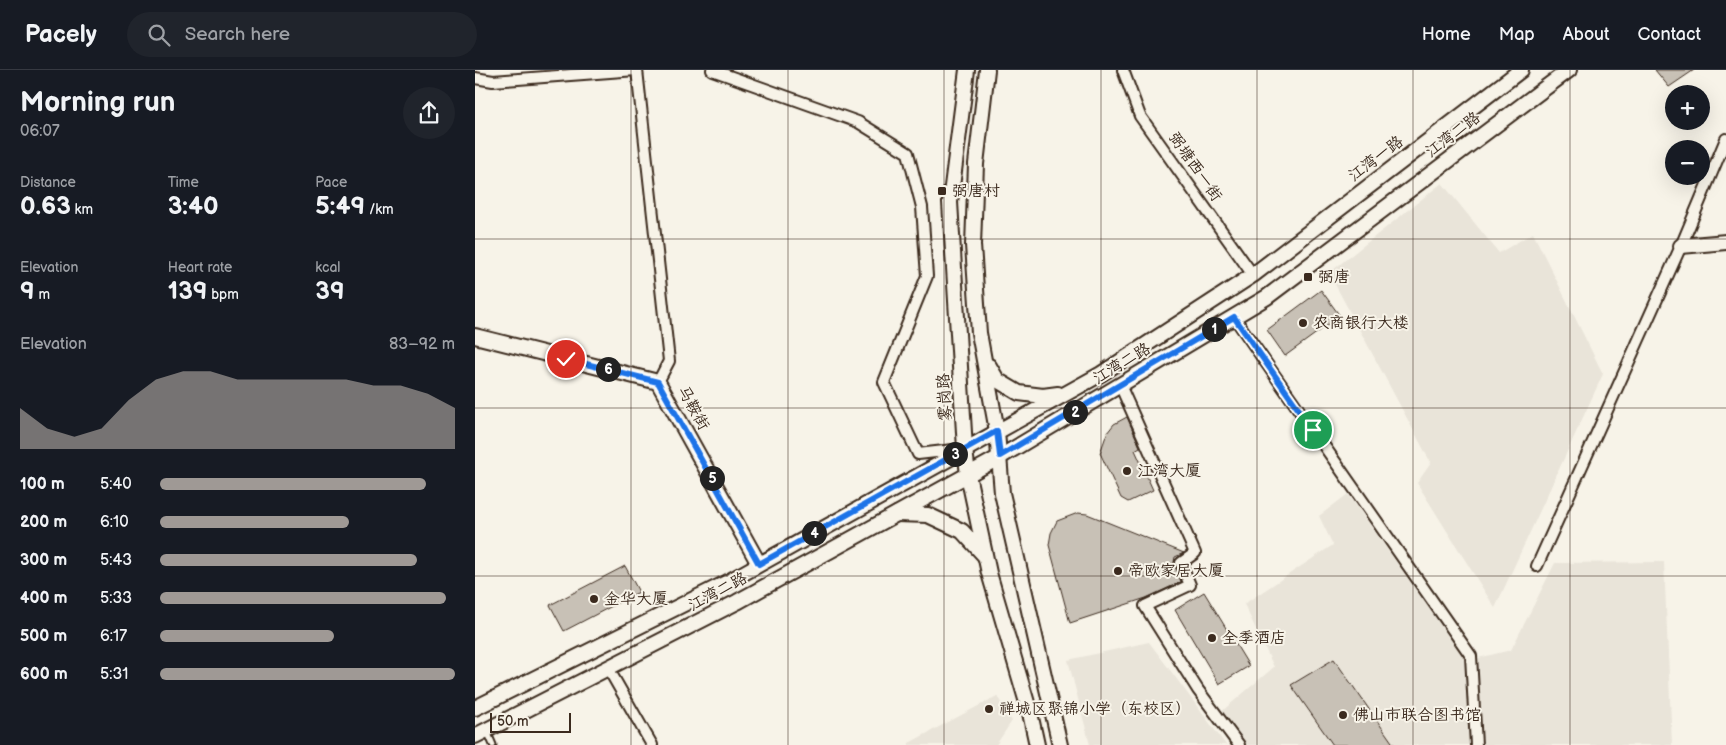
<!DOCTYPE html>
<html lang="en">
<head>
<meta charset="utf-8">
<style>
  :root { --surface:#171b24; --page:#20242c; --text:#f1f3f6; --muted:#9ea1a6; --line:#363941; --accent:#9f9995 }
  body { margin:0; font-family:"Balsamiq Sans","LXGW WenKai TC",sans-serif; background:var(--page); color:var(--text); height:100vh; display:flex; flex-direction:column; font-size:19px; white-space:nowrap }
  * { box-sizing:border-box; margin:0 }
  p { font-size:16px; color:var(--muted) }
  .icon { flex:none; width:28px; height:28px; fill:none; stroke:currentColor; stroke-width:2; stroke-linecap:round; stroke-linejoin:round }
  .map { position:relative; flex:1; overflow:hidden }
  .drawer { display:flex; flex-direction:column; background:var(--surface); width:475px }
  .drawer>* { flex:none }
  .fabs { position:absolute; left:1190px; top:15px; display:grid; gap:10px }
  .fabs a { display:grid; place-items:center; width:45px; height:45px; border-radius:50%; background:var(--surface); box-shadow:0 5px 20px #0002; font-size:25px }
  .scale { position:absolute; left:15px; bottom:12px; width:81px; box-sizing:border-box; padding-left:5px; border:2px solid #3b2a1e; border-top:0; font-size:14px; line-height:18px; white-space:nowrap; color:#3b2a1e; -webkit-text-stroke:4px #f7f3e8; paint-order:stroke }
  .pin { position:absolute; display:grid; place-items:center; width:42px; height:42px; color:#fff; margin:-21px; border:2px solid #fff; border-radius:50%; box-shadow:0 1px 5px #0007 }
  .km { position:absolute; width:25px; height:25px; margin:-12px; border-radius:50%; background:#222; color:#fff; font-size:14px; line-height:25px; text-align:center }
  .round { display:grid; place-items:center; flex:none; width:52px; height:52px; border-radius:26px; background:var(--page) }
  .headline { display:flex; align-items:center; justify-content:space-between; height:85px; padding:0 20px }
  h1 { font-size:28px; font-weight:600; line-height:38px }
  .figures { display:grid; grid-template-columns:repeat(3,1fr); gap:8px; height:85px; padding:5px 20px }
  .figures div { display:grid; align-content:center }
  .figures b { font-size:25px; font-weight:600 }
  .figures small { font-size:14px; font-weight:400 }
  .figures p { font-size:14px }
  .chart { height:140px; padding:10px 20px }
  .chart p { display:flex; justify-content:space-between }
  .chart svg { width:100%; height:90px; margin-top:5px; fill:var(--accent); opacity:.7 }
  ul { padding:0 20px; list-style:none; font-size:16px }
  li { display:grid; grid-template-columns:80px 60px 1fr; align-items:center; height:38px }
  li i { height:12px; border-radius:6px; background:var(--accent) }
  header { display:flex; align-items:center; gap:30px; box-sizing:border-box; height:70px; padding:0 25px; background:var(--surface); border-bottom:1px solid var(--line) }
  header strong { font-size:24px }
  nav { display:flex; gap:28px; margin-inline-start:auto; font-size:18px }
  .search { width:350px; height:45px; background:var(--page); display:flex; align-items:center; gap:12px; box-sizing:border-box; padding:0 18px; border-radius:28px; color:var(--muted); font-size:19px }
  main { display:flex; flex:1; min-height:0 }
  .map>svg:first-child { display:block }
  .built { fill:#e9e4d9 }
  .building { fill:#c8c1b6; stroke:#3b2a1e }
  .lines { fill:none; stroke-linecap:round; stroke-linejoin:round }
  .lane-casing { stroke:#3b2a1e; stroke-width:9 }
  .street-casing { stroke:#3b2a1e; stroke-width:14 }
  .secondary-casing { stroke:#3b2a1e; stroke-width:18 }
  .lane { stroke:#f7f3e8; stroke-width:5 }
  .street { stroke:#f7f3e8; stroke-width:10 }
  .secondary { stroke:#f7f3e8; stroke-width:14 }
  .route-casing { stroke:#fff; stroke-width:10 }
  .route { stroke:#1a73e8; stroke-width:6 }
  .grid { fill:none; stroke:#3b2a1e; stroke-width:1; stroke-opacity:0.55 }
  .poi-dot { fill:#3b2a1e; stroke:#f7f3e8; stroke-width:2 }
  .labels { text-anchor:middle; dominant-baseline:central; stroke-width:4; stroke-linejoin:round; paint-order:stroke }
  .street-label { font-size:16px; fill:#3b2a1e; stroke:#f7f3e8 }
  .poi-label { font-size:16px; fill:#3b2a1e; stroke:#f7f3e8; text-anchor:start }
</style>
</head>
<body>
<header>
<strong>Pacely</strong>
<div class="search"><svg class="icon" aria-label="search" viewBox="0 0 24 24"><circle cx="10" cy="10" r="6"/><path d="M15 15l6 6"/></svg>Search here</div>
<nav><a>Home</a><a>Map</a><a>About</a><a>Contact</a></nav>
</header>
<main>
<section class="drawer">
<div class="headline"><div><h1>Morning run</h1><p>06:07</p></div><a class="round"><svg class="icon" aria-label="share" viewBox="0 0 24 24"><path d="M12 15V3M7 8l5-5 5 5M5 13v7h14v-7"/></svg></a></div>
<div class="figures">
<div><p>Distance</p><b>0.63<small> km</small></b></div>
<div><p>Time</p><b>3:40</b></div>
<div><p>Pace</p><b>5:49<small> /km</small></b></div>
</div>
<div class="figures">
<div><p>Elevation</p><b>9<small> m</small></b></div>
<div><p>Heart rate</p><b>139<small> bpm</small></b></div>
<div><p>kcal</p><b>39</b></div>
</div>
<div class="chart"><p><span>Elevation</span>83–92 m</p>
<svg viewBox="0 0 160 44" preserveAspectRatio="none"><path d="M0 44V24L10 34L20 38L30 34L40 20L50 10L60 6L70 6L80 10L90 10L100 10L110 10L120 10L130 13L140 13L150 17L160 24V44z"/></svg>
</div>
<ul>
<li><b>100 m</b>5:40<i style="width:90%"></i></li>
<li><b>200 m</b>6:10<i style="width:64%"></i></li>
<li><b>300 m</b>5:43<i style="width:87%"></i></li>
<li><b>400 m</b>5:33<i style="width:97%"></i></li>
<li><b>500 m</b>6:17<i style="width:59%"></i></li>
<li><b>600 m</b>5:31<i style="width:100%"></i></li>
</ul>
</section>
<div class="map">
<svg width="1251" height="675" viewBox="0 0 1251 675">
  <rect width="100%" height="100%" fill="#f7f3e8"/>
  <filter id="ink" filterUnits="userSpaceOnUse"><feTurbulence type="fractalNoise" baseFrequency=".02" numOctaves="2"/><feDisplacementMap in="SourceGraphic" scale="10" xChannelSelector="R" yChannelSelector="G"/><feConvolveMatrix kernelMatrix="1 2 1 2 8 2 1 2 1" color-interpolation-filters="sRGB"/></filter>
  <g filter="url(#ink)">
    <g class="built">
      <path d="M967 113 1024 183 1058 163 1128 304 1020 538 942 413 956 393 854 203Z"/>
      <path d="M873 424 991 591 1036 580 1080 493 1189 492 1197 675H770L746 642 799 597 769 534 858 475 844 446Z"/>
      <path d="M674 572 751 675H615L593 590Z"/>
      <path d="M522 626 537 651 521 675H434V673Z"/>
    </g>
    <g class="building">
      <path d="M1180 0H1219L1194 17Z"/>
      <path d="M846 220 865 246 810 286 792 260Z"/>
      <path d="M652 347 665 377 660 380 678 420 653 432 646 428 625 383 632 363 639 354Z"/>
      <path d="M603 443 612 444 709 483 700 487 699 492 706 512 671 528 595 553 574 475 576 463 582 451Z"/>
      <path d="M150 496 164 522 89 561 75 535Z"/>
      <path d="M729 522 774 596 744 614 700 540Z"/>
      <path d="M859 589 919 675H858L816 615Z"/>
    </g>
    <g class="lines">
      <g class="lane-casing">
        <path id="lane" d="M12 661 18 675"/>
      </g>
      <g class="street-casing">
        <g id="street">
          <path d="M162 0 194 291 183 312"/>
          <path d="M237 0 383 52 433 83 447 137 452 206 409 312 443 384 487 379"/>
          <path d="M648 0 665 46 778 205"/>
          <path d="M0 8 18 11 161 0"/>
          <path d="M759 247 996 586 1001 675"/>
          <path d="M645 315 720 483 706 493 715 515 670 536 723 620 764 675"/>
          <path d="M1062 496 1206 176 1251 69"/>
          <path d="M133 598 177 675"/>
        </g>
      </g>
      <g class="secondary-casing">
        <g id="secondary">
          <path d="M492 0 475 132 490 379 493 405 514 503 555 643 562 675"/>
          <path d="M512 0 501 94 498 175 504 263 522 361 527 423 585 675"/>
          <path d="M1206 176 1251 172"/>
          <path d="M0 266 183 312 284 494"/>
          <path d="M514 296 522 310 544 323 568 326 583 324"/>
          <path d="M422 444 453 445 487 461 509 485"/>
          <path d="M0 638 249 514 626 304 778 205 1046 0"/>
          <path d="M0 666 262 532 525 387 792 227 1094 0"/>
        </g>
      </g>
      <use href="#lane" class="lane"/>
      <use href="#street" class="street"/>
      <use href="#secondary" class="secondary"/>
    </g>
  </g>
  <g class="lines" filter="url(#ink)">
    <g class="route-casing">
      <path id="route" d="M91 289 183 312 284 494 522 361 525 386 759 247 838 360"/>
    </g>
    <use href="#route" class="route"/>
  </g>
  <path class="grid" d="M156 0V675M313 0V675M469 0V675M626 0V675M782 0V675M938 0V675M1095 0V675M0 169H1251M0 338H1251M0 506H1251"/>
  <g class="poi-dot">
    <rect x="462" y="116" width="10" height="10" rx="2.5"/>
    <rect x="828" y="202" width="10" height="10" rx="2.5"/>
    <circle cx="828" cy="253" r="5"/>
    <circle cx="652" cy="401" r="5"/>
    <circle cx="643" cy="501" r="5"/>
    <circle cx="119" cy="529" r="5"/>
    <circle cx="737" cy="568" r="5"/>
    <circle cx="514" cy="639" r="5"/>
    <circle cx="868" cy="645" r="5"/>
  </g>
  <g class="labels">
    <g class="street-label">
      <text transform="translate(978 65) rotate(-37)">江湾二路</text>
      <text transform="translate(901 89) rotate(-37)">江湾一路</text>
      <text transform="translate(720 97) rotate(55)">弼塘西一街</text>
      <text transform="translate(647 294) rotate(-31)">江湾二路</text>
      <text transform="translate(470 327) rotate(-93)">雾岗路</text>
      <text transform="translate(218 338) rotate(61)">马鞍街</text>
      <text transform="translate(243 522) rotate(-28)">江湾二路</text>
    </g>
    <g class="poi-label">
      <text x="477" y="121">弼唐村</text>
      <text x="843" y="207">弼唐</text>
      <text x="838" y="253">农商银行大楼</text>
      <text x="662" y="401">江湾大厦</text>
      <text x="653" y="501">帝欧家居大厦</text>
      <text x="129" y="529">金华大厦</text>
      <text x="747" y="568">全季酒店</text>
      <text x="524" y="639">禅城区聚锦小学（东校区）</text>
      <text x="878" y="645">佛山市联合图书馆</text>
    </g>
  </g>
</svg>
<div class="fabs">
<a>+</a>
<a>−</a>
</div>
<div class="scale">50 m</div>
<div class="pin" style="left:838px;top:360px;background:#1e9e55"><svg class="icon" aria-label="arrive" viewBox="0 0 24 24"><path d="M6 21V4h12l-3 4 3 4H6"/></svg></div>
<div class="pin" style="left:91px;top:289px;background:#d93025"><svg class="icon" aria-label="check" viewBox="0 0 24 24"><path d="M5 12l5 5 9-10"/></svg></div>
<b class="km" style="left:739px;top:259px">1</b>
<b class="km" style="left:600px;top:342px">2</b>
<b class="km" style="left:480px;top:384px">3</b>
<b class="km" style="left:339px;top:463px">4</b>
<b class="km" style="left:237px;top:408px">5</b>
<b class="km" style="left:133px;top:299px">6</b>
</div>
</main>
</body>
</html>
